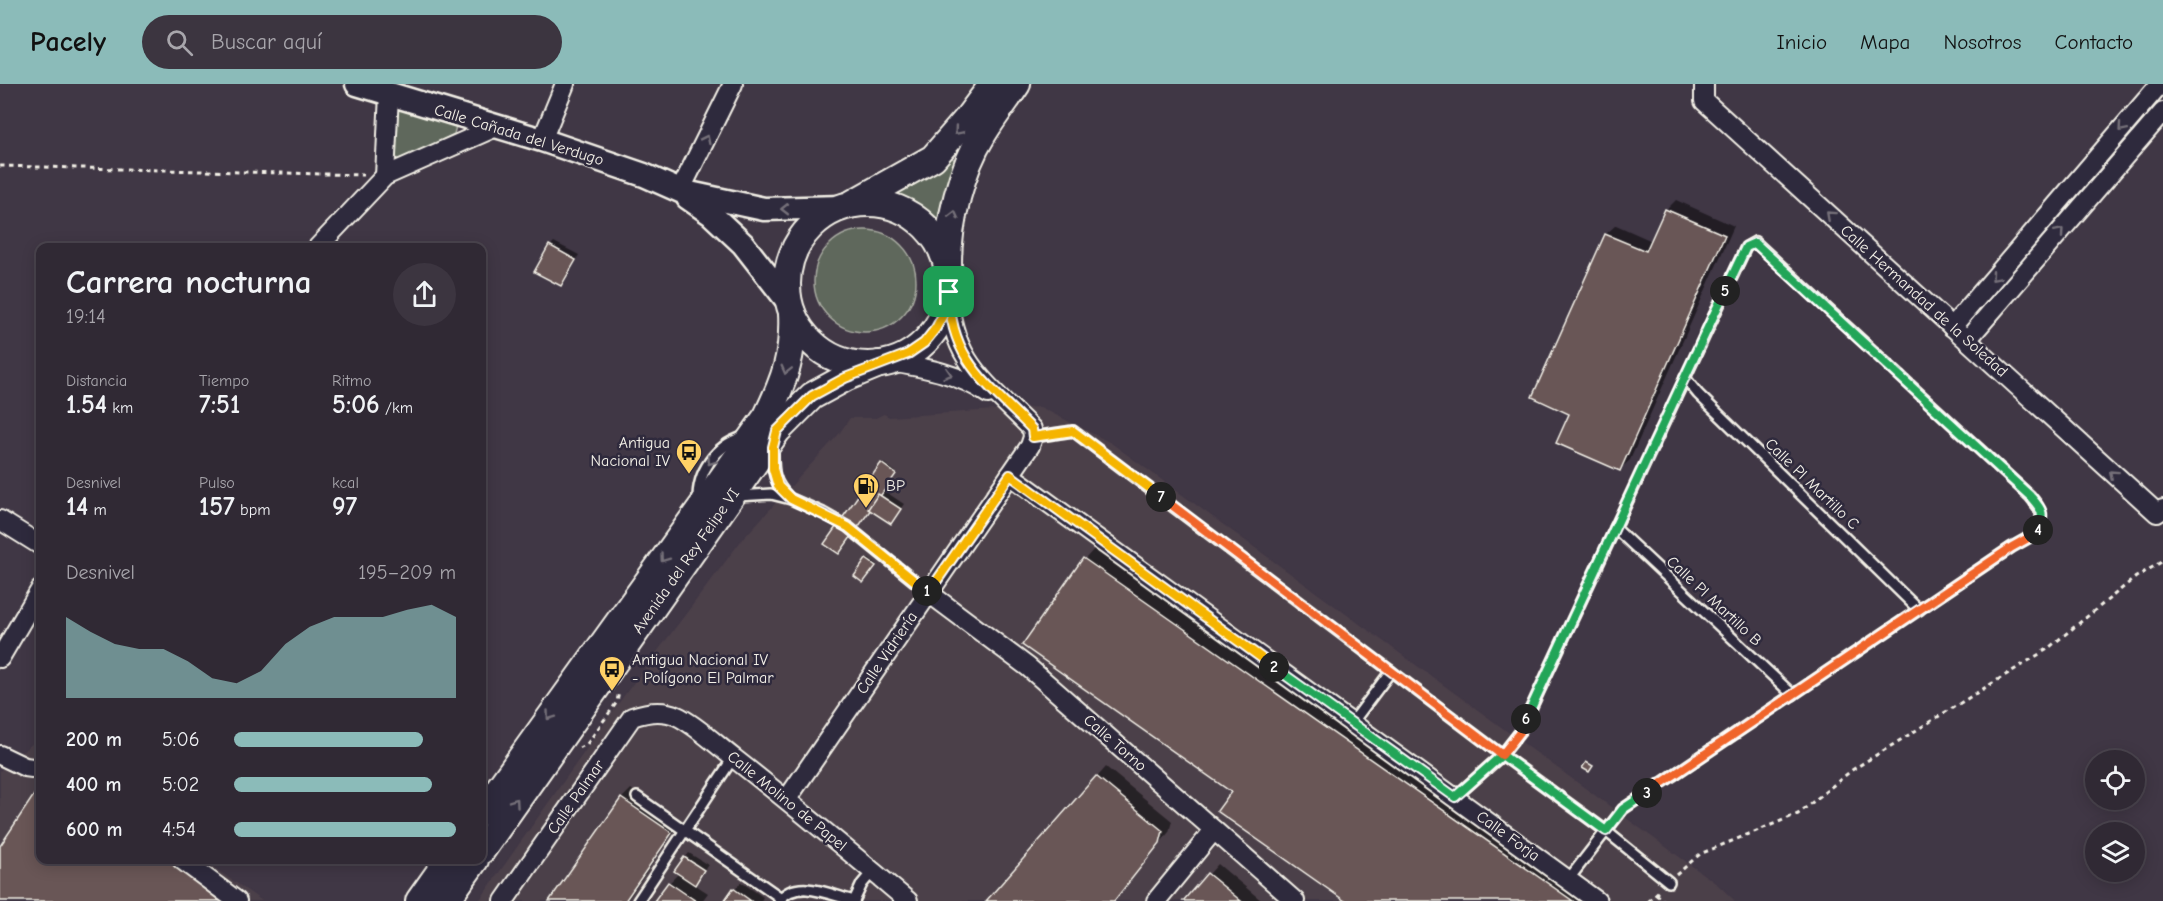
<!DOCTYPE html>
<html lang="es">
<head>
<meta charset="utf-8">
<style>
  :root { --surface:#302934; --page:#3c3540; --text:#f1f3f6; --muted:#a8a6ac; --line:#4b454f; --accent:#8bbbb9 }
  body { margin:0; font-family:"Comic Neue",sans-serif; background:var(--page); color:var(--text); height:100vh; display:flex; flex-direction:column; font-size:22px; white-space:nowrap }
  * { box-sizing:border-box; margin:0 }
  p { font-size:20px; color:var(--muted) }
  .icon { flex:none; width:33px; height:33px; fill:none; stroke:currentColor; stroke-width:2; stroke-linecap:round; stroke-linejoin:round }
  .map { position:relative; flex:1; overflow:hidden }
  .sheet { position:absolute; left:36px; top:159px; width:450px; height:621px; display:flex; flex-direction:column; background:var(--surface); border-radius:12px; box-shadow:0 3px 15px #0003,0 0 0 2px var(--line) }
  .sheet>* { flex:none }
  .buttons { position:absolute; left:2085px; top:666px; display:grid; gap:12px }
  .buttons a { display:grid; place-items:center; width:60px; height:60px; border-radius:50%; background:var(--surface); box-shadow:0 3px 15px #0003,0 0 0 2px var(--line); font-size:30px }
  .pin { position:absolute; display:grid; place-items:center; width:51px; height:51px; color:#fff; margin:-26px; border-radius:12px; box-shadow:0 3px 9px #0006 }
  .km { position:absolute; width:30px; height:30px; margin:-15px; border-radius:50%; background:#222; color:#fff; font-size:16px; line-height:30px; text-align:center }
  .round { display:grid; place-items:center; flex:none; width:63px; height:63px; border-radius:32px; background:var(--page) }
  .overview { display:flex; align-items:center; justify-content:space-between; height:102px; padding:0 30px }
  h1 { font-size:33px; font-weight:600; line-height:45px }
  .metrics { display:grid; grid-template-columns:repeat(3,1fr); gap:9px; height:102px; padding:6px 30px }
  .metrics div { display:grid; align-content:center }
  .metrics b { font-size:26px; font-weight:600 }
  .metrics small { font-size:16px; font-weight:400 }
  .metrics p { font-size:16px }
  .chart { height:168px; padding:12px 30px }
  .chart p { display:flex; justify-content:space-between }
  .chart svg { width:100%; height:108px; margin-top:6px; fill:var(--accent); opacity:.7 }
  ul { padding:0 30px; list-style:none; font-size:20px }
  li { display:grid; grid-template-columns:96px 72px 1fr; align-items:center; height:45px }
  li i { height:15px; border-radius:8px; background:var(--accent) }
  header { display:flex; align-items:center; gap:36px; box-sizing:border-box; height:84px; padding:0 30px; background:var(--accent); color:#111 }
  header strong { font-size:28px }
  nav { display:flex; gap:33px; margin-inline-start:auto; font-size:21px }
  .search { width:420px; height:54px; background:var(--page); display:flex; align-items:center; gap:15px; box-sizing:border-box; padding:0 21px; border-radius:33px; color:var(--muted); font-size:22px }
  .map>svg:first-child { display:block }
  .built { fill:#4c404a }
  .green { fill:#5e675b; stroke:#a9aca2; stroke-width:1.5 }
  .shadow { fill:#0007 }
  .building { fill:#695657; stroke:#f4f1e8; stroke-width:1.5 }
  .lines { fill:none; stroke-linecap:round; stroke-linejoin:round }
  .service-casing { stroke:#f4f1e8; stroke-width:14 }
  .minor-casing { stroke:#f4f1e8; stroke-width:22 }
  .tertiary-casing { stroke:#f4f1e8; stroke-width:27 }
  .secondary-casing { stroke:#f4f1e8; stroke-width:30 }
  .path { stroke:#f4f1e8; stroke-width:3; stroke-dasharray:4.5 4.5; stroke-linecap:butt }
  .service { stroke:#2f2a3d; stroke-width:9 }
  .minor { stroke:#2f2a3d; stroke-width:18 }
  .tertiary { stroke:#2f2a3d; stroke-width:22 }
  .secondary { stroke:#2f2a3d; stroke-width:26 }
  .oneway { stroke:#747079 }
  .split-1-casing { stroke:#fff; stroke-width:12 }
  .split-2-casing { stroke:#fff; stroke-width:12 }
  .split-3-casing { stroke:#fff; stroke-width:12 }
  .split-4-casing { stroke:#fff; stroke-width:12 }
  .split-5-casing { stroke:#fff; stroke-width:12 }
  .split-6-casing { stroke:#fff; stroke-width:12 }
  .split-7-casing { stroke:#fff; stroke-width:12 }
  .split-8-casing { stroke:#fff; stroke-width:12 }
  .split-1 { stroke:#f5b400; stroke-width:8 }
  .split-2 { stroke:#f5b400; stroke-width:8 }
  .split-3 { stroke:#22a559; stroke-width:8 }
  .split-4 { stroke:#f0652b; stroke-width:8 }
  .split-5 { stroke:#22a559; stroke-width:8 }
  .split-6 { stroke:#22a559; stroke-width:8 }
  .split-7 { stroke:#f0652b; stroke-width:8 }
  .split-8 { stroke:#f5b400; stroke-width:8 }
  .labels { text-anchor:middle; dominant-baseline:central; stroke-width:5; stroke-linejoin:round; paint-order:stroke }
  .street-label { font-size:16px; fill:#f4f1e8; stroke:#2f2a3d }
  .poi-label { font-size:16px; fill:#f4f1e8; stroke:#2f2a3d; text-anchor:start }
</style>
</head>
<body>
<header>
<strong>Pacely</strong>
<div class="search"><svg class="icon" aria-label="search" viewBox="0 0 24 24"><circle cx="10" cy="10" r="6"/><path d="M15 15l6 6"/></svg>Buscar aquí</div>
<nav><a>Inicio</a><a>Mapa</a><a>Nosotros</a><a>Contacto</a></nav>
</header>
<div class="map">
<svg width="2163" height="817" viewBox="0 0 2163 817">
  <rect width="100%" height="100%" fill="#403745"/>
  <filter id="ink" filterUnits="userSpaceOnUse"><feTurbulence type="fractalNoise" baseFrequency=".0167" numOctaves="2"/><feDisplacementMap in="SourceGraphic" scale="12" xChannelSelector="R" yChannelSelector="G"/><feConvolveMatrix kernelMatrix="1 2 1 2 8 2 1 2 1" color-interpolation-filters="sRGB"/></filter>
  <g filter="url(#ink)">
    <g class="built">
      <path d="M1040 323 1111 359 1718 801 1735 817H479L626 609 741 457 839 350 850 334H876L884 330 889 333Z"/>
      <path d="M33 659 40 664V776H203L262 817H0V687Z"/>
    </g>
    <g class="green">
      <path d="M398 24 456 42 454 50 401 77 393 72Z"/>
      <path d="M947 70 960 80 940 143 917 121 894 108Z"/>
      <circle cx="865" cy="197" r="51"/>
    </g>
    <g class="shadow">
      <path d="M1676 116 1734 142 1630 376 1620 385 1571 329 1534 313 1606 150 1616 141 1652 157 1666 126Z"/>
      <path d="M554 158 579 171 561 200 550 162Z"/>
      <path d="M884 379 896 388 883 406 904 420 891 438 870 425Z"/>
      <path d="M1094 465 1590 813 1588 817H1348L1233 707 1024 560 1085 475Z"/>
      <path d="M869 474 877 480 865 496 856 492Z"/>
      <path d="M1106 683 1172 737 1169 748 1114 817H988Z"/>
      <path d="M40 704V776H190L247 817H0V764Z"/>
      <path d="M631 705 681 738 627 817H551L622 714Z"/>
      <path d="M689 769 708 781 694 800 708 809 702 817H656L669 799 679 789 685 774Z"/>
      <path d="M1218 780 1262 817H1185Z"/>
      <path d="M741 798 763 813 761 817H726Z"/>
    </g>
    <g class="building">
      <path d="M1665 125 1725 151 1620 387 1556 359 1569 330 1532 313 1605 150 1646 167Z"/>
      <path d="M549 161 576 176 561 202 534 188Z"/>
      <path d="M881 379 896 390 839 470 824 460Z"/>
      <path d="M878 410 901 425 891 440 868 425Z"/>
      <path d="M1083 474 1573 817H1345L1217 727 1231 708 1022 561Z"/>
      <path d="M866 475 876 482 863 499 854 492Z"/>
      <path d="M1586 678 1593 682 1589 688 1582 684Z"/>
      <path d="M1096 692 1163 747 1160 759 1114 817H986Z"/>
      <path d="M40 702V776H168L225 817H0V762Z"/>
      <path d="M621 714 672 749 625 817H549Z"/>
      <path d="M684 773 704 786 695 801 674 787Z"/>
      <path d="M1207 789 1241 817H1183Z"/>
      <path d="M668 798 696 817H654Z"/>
      <path d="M733 804 751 817H724Z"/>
    </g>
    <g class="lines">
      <g class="service-casing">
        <g id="service">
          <path d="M1685 294 1698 310 1919 526"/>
          <path d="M1033 353 1073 347 1502 671 1606 747 1669 798"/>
          <path d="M773 364C773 387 772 396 789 414"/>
          <path d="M737 412 771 410 791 415 823 429 848 443 929 509"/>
          <path d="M698 417C697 388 715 362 743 353"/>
          <path d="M1615 444 1793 611"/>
          <path d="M1352 639 1391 587"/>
          <path d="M637 713 781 814"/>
          <path d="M1455 713 1502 671 1520 648 1746 163 1755 158 2030 412C2043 428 2044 430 2037 449L2012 463 1623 725 1568 796"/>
          <path d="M638 817 733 674"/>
          <path d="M779 817C796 793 831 811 854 817"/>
          <path d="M854 817 862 800 873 787"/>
        </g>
      </g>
      <g class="minor-casing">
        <g id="minor">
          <path d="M1704 0V17L2157 429 2163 425"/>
          <path d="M542 56 565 0"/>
          <path d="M385 92 389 10"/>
          <path d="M680 107 733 0"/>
          <path d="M317 164 385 92 496 43"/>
          <path d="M1952 243 2160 0"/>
          <path d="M1967 256 2163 28"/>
          <path d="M891 278C926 284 958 289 988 310"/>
          <path d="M1010 391 1597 817"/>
          <path d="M0 436 40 461"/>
          <path d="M929 509 1028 583 1295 817"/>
          <path d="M0 574 40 506"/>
          <path d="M0 671 25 683 40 685"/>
          <path d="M787 715 1030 362 1033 353 1032 345C988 300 950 277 949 208"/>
          <path d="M182 776 237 817"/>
          <path d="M504 817 632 633C646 628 662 625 677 632 695 640 719 663 735 675 794 721 851 769 908 817"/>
          <path d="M1156 817 1214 746"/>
        </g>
      </g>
      <g class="tertiary-casing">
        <g id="tertiary">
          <path d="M357 0 542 56 644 91 680 107 764 125 844 123"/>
          <path d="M688 114 711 130 743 160 789 219"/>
        </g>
      </g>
      <g class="secondary-casing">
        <g id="secondary">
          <path d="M853 119 933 74 966 36 993 0"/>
          <circle cx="868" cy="200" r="81"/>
          <path d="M948 180C948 139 961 85 983 50 993 33 1006 17 1017 0"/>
          <path d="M482 728 767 332C785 295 794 270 792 229"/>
          <path d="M482 766 777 347 812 312 845 294 879 280"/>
          <path d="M419 817 448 776"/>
          <path d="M446 817 475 776"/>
        </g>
      </g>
      <g class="path">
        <path d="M0 82 364 91"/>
        <path d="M579 664 587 660 617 618 619 607"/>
        <path d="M1676 791 1700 770 1798 730 1852 686 2046 566 2136 493 2163 477"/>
        <path d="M1655 810 1664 817"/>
        <path d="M1648 817 1660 806"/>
      </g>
      <use href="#service" class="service"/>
      <use href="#minor" class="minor"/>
      <use href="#tertiary" class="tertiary"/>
      <use href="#secondary" class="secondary"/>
    </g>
    <defs><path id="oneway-chevron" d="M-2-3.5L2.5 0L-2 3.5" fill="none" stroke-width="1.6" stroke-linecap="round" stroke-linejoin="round" transform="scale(1.5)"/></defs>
    <g class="oneway">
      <use href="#oneway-chevron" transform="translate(2122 44) rotate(131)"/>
      <use href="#oneway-chevron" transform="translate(958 47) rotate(130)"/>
      <use href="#oneway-chevron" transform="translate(706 55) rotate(-64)"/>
      <use href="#oneway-chevron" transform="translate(785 125) rotate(180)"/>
      <use href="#oneway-chevron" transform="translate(954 131) rotate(-76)"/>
      <use href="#oneway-chevron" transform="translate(1830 131) rotate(-138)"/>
      <use href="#oneway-chevron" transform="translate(2060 148) rotate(-49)"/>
      <use href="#oneway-chevron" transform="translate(1995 193) rotate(131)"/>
      <use href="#oneway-chevron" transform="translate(786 286) rotate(104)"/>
      <use href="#oneway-chevron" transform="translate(948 290) rotate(18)"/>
      <use href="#oneway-chevron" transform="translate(711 377) rotate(125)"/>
      <use href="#oneway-chevron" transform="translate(2113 390) rotate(-138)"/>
      <use href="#oneway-chevron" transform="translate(664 474) rotate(126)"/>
      <use href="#oneway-chevron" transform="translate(550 632) rotate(126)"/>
      <use href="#oneway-chevron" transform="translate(515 718) rotate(-55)"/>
    </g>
  </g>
  <g class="lines" filter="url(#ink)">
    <g class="split-1-casing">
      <path id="split-1" d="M927 507 848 443 791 415 778 402 773 385V363L777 347 812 312 845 294 908 270 924 259 936 244 945 227 949 208"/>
    </g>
    <g class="split-2-casing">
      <path id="split-2" d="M927 507 929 508 1010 391 1274 583"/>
    </g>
    <g class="split-3-casing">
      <path id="split-3" d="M1274 583 1455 713 1502 671 1606 747 1623 725 1647 709"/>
    </g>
    <g class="split-4-casing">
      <path id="split-4" d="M1647 709 2012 463 2037 449 2038 446"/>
    </g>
    <g class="split-5-casing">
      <path id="split-5" d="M1725 207 1746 163 1755 159 2030 412C2042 426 2045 428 2038 446"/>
    </g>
    <g class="split-6-casing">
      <path id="split-6" d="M1526 635 1725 207"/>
    </g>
    <g class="split-7-casing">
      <path id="split-7" d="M1161 413 1502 671 1520 648 1526 635"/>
    </g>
    <g class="split-8-casing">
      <path id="split-8" d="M949 208C950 277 988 300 1032 345L1033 353 1073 347 1161 413"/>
    </g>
    <use href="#split-1" class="split-1"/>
    <use href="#split-2" class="split-2"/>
    <use href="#split-3" class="split-3"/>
    <use href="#split-4" class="split-4"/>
    <use href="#split-5" class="split-5"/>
    <use href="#split-6" class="split-6"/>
    <use href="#split-7" class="split-7"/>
    <use href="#split-8" class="split-8"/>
  </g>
  <defs>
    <g id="bus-pin" transform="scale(1.35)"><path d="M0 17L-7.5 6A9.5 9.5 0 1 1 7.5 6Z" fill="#ffd166" stroke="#2f2a3d"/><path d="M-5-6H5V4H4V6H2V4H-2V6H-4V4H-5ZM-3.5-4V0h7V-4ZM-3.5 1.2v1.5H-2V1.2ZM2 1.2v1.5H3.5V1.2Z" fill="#111"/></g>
    <g id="fuel-pin" transform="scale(1.35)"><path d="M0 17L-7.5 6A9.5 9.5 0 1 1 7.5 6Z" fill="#ffd166" stroke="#2f2a3d"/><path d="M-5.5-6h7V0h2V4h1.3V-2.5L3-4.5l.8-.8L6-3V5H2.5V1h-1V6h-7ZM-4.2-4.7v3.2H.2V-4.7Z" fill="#111"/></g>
  </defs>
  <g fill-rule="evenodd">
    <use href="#bus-pin" x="689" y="368"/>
    <use href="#fuel-pin" x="866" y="402"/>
    <use href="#bus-pin" x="612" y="585"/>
  </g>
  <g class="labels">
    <g class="street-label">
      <text transform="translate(519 51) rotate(17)">Calle Cañada del Verdugo</text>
      <text transform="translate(1924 217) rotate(42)">Calle Hermandad de la Soledad</text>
      <text transform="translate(1812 400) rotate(44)">Calle Pl Martillo C</text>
      <text transform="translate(686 477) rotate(-55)">Avenida del Rey Felipe VI</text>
      <text transform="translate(1714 517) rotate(43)">Calle Pl Martillo B</text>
      <text transform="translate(887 569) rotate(-56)">Calle Vidriería</text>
      <text transform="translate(1115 659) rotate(41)">Calle Torno</text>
      <text transform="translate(576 713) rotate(-55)">Calle Palmar</text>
      <text transform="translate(787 717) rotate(39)">Calle Molino de Papel</text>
      <text transform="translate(1508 752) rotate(36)">Calle Forja</text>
    </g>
    <g class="poi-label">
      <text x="670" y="359" text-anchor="end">Antigua<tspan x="670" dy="18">Nacional IV</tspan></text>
      <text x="886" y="402">BP</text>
      <text x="632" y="576">Antigua Nacional IV<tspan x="632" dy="18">- Polígono El Palmar</tspan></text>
    </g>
  </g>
</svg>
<div class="buttons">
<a><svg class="icon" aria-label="locate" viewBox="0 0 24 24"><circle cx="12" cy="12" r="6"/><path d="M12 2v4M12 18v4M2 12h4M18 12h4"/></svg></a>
<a><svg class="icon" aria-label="layers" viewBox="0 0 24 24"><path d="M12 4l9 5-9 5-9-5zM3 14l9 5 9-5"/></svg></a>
</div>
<div class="pin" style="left:949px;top:208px;background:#1e9e55"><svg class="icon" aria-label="arrive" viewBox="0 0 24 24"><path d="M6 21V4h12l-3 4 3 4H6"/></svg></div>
<b class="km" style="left:927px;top:507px">1</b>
<b class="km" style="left:1274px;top:583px">2</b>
<b class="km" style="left:1647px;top:709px">3</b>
<b class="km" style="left:2038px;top:446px">4</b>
<b class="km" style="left:1725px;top:207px">5</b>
<b class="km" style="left:1526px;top:635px">6</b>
<b class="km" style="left:1161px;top:413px">7</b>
<section class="sheet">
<div class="overview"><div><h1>Carrera nocturna</h1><p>19:14</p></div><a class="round"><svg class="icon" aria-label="share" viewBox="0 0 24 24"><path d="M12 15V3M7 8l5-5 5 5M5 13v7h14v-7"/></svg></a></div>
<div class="metrics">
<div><p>Distancia</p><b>1.54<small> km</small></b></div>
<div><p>Tiempo</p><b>7:51</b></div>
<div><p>Ritmo</p><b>5:06<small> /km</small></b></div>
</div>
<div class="metrics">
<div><p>Desnivel</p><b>14<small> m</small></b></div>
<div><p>Pulso</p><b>157<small> bpm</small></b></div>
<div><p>kcal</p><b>97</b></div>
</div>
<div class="chart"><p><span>Desnivel</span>195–209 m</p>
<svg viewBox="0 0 160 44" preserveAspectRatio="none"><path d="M0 44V11L10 17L20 22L30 24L40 24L50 29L60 36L70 38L80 33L90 22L100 15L110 11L120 11L130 11L140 8L150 6L160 11V44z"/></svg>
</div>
<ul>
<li><b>200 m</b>5:06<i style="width:85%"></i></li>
<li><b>400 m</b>5:02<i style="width:89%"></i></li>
<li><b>600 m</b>4:54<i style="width:100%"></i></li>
</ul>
</section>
</div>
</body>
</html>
